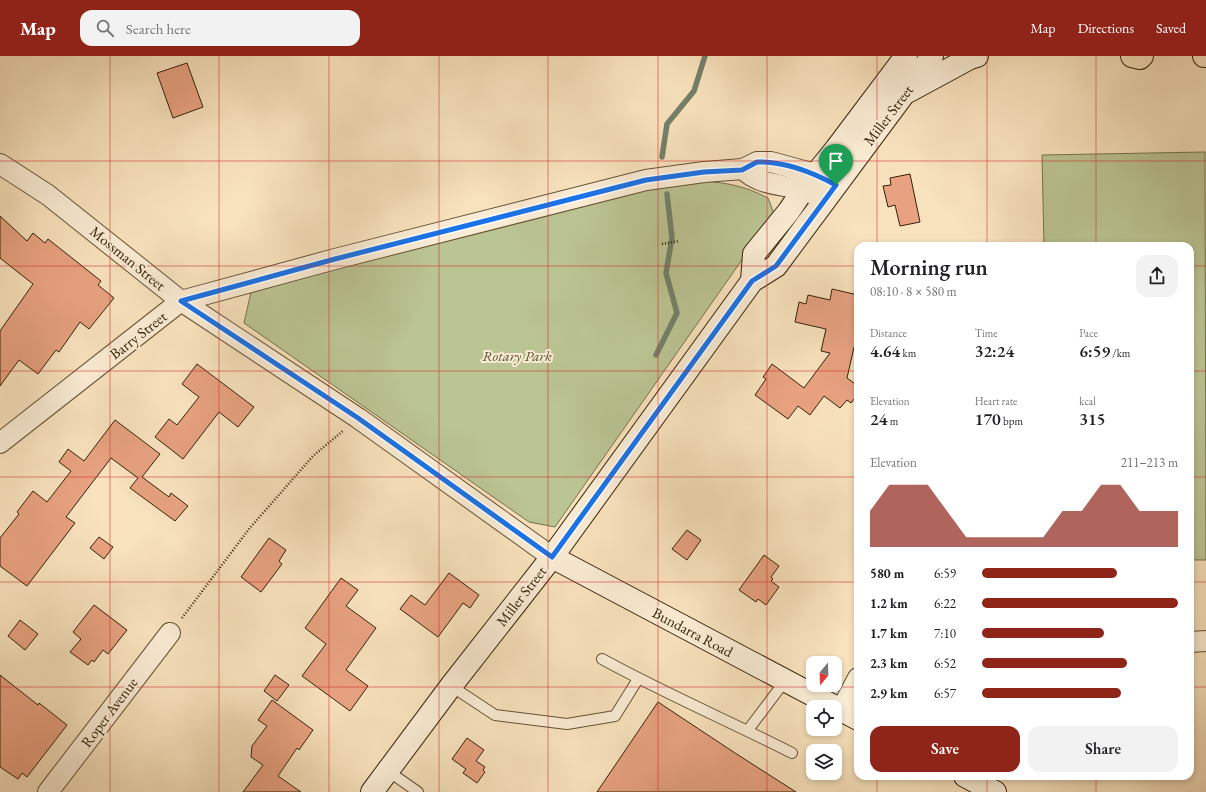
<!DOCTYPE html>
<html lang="en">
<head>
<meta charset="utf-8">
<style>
  :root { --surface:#fff; --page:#f2f2f2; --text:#202124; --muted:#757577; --accent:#8f2418 }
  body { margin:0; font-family:"EB Garamond",serif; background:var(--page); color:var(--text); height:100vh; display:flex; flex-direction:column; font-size:15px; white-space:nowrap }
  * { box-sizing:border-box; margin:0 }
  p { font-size:13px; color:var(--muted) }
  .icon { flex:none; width:22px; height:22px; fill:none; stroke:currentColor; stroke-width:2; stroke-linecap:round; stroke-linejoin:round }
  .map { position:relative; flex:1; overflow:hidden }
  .details { position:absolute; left:854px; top:186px; width:340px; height:538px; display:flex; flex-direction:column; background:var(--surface); border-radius:12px; box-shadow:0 2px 6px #0003 }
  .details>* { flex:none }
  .needle { width:26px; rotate:199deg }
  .tools { position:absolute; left:806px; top:600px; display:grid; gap:8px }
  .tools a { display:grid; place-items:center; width:36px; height:36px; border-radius:8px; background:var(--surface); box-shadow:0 2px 6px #0003; font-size:20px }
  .pin { position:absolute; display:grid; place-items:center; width:34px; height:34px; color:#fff; margin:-41px -17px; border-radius:50% 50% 50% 0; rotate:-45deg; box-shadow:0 0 4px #0007 }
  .pin .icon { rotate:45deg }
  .round { display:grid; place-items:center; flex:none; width:42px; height:42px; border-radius:12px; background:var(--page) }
  .headline { display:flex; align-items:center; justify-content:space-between; height:68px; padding:0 16px }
  h1 { font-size:22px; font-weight:600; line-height:30px }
  .metrics { display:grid; grid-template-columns:repeat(3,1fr); gap:6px; height:68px; padding:4px 16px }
  .metrics div { display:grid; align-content:center }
  .metrics b { font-size:17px; font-weight:600 }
  .metrics small { font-size:11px; font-weight:400 }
  .metrics p { font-size:11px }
  .chart { height:112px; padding:8px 16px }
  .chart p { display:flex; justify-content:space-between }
  .chart svg { width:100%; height:72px; margin-top:4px; fill:var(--accent); opacity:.7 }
  .primary-button { display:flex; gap:8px; margin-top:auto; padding:8px 16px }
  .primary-button a { flex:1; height:46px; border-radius:12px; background:var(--accent); color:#fff; font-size:16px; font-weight:600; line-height:46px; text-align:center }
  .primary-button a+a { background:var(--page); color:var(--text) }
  ul { padding:0 16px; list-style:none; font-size:13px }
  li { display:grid; grid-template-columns:64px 48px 1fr; align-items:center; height:30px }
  li i { height:10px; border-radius:5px; background:var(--accent) }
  header { display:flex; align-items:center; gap:24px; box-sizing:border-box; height:56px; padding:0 20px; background:var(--accent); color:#fff }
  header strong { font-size:19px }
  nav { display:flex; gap:22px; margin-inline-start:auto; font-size:14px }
  .search { width:280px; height:36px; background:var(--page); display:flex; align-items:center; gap:10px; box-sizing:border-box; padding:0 14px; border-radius:12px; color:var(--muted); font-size:15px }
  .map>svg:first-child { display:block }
  .green { fill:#bbc493; stroke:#77734e }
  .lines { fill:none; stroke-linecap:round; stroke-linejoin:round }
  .stream { stroke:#74806a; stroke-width:5.5 }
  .building { fill:#e8a281; stroke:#332208 }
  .lane-casing { stroke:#645235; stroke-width:12 }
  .street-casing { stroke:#645235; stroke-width:22 }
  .secondary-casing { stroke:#332208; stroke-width:24 }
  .primary-casing { stroke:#332208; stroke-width:24 }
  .path { stroke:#332208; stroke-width:2.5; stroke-dasharray:1 2; stroke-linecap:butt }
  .lane { stroke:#faecd4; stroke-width:10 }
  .street { stroke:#faecd4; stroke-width:20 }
  .secondary { stroke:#faecd4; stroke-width:22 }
  .primary { stroke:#f8e2bd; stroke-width:22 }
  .route-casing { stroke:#fff; stroke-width:8 }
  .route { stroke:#1a73e8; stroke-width:5 }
  .grid { fill:none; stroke:#d62828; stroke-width:1; stroke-opacity:0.55 }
  .labels { text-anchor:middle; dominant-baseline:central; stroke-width:4; stroke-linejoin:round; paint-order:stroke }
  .street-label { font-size:15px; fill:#332208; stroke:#faecd4 }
  .park-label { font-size:15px; font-style:italic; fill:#5c5332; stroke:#faecd4 }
</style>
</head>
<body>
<header>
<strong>Map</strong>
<div class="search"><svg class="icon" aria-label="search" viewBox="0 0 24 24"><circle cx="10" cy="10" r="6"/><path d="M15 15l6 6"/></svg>Search here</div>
<nav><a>Map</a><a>Directions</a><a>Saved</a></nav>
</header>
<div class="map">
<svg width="1206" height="736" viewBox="0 0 1206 736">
  <rect width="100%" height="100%" fill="#f8e2bd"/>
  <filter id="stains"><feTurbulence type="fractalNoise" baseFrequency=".005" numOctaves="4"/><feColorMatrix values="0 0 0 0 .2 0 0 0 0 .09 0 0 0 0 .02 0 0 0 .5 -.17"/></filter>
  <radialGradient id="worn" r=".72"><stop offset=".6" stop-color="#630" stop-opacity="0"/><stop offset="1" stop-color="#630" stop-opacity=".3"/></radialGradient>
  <g class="green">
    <path d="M1205 96 1206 504H1190V190H1044L1042 99Z"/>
    <path d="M703 125C728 127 745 130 768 142L774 158 555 471 529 466 244 267 251 236 335 211 645 131Z"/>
  </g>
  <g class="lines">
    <g class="stream">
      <path d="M662 101 667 68 694 35 705 0"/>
      <path d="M656 299 677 257 666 217 672 182 667 138"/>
    </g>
  </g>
  <g class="building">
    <path d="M187 7 203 51 173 62 157 17Z"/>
    <path d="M910 118 920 166 900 170 895 149 888 151 883 130 891 129 890 122Z"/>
    <path d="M0 160 27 185 33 177 45 187 48 183 101 225 98 229 114 242 89 273 80 266 59 296 56 294 38 318 19 304 0 330V275L33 228 0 202Z"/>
    <path d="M832 233 858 239V274L847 322 858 330V338L851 347 847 344 840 352 824 340 810 359 798 350 788 363 755 339 766 323 763 321 772 308 804 332 830 297 821 295 826 273 795 266 799 246 806 248 808 239 830 244Z"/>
    <path d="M197 308 254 351 238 371 219 356 183 403 155 381 169 363 177 369 199 341 182 328Z"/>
    <path d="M115 364 160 398 142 421 169 441 171 437 188 450 175 465 130 432 138 422 111 402 66 461 75 467 27 530 0 510V482L19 458 17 456 33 435 47 446 71 415 59 406 68 393 84 405Z"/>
    <path d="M687 474 701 484 687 504 672 493Z"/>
    <path d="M99 481 113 491 104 503 90 492Z"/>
    <path d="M269 482 286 494 279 505 282 508 261 536 241 521Z"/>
    <path d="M764 499 779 510 771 521 773 523 771 525 779 531 766 549 758 543 756 546 739 534Z"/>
    <path d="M449 517 479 539 470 552 463 547 438 581 400 553 411 539 425 549Z"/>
    <path d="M341 522 358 534 346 550 376 572 346 614 368 630 350 655 302 620 326 588 305 572Z"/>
    <path d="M94 549 127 574 108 598 103 594 94 606 92 604 88 609 70 596 81 583 73 576Z"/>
    <path d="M20 564 38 578 25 594 8 580Z"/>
    <path d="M0 619 38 649 39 647 67 669 27 721 22 717 18 723 0 711Z"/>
    <path d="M275 619 289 629 277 645 264 635Z"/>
    <path d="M272 644 313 674 299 694 297 692 278 720 301 736H243L263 709 251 701 252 690 267 670 258 664Z"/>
    <path d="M658 646 735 697 796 736H597Z"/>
    <path d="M467 682 484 694 476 705 485 711 483 714 485 716 477 727 463 717 466 713 452 703Z"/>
  </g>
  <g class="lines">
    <g class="lane-casing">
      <g id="lane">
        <path d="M602 603C664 637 729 665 792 697"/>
        <path d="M451 630 495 659 567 668 615 660 638 623"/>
        <path d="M748 674 785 625"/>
        <path d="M388 715 418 736"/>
      </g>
    </g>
    <g class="street-casing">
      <g id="street">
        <path d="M0 108 48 139 181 245 358 362 552 501"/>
        <path d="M743 113C758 129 781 128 802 134 810 136 818 140 826 143"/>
        <path d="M0 387 181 245 335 203 646 124 704 116 743 113 757 106H771L815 118 836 129"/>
        <path d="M1190 586 1206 585"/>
        <path d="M841 654 858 622"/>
        <path d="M48 736 170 577"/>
      </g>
    </g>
    <g class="secondary-casing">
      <g id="secondary">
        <path d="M909 35 970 2 977 0"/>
        <path d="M752 225 754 198 789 155 803 134 836 93 906 0"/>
        <path d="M552 501 858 663"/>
        <path d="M965 720 995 736"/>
        <path d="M372 736 451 630 552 501 752 225 776 210 932 0"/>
      </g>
    </g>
    <g class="primary-casing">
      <g id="primary">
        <path d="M1132 0 1140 2 1142 0"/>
        <path d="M1204 0H1206"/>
      </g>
    </g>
    <g class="path">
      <path d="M662 188 679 185"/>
      <path d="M182 562 249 473 313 400 344 374"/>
    </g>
    <use href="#lane" class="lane"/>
    <use href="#street" class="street"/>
    <use href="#secondary" class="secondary"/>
    <use href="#primary" class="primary"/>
  </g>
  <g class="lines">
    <g class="route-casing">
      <path id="route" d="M757 106C785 105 812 116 836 129L776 210 752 225 552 501 358 362 181 245 335 203 646 124 704 116 742 114Z"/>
    </g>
    <use href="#route" class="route"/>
  </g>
  <path class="grid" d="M110 0V736M219 0V736M329 0V736M439 0V736M548 0V736M658 0V736M767 0V736M877 0V190M987 0V190M1096 0V190M0 105H1206M0 210H858M1190 210H1206M0 315H858M1190 315H1206M0 421H858M1190 421H1206M0 526H858M1190 526H1206M0 631H858M1190 631H1206M877 720V736M987 720V736M1096 720V736"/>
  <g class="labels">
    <g class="street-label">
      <text transform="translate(888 59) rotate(-53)">Miller Street</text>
      <text transform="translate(128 202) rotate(39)">Mossman Street</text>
      <text transform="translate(138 279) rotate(-38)">Barry Street</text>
      <text transform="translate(521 540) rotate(-52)">Miller Street</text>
      <text transform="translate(693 576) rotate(28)">Bundarra Road</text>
      <text transform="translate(109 656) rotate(-53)">Roper Avenue</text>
    </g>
    <g class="park-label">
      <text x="517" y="299">Rotary Park</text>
    </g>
  </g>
  <rect width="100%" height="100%" filter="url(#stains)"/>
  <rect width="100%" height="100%" fill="url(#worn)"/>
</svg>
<div class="tools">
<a><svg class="needle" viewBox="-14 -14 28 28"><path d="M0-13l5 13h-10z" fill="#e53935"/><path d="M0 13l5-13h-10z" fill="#757577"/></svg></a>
<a><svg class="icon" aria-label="locate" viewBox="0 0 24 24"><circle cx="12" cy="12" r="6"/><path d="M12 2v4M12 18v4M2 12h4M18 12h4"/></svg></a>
<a><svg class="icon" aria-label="layers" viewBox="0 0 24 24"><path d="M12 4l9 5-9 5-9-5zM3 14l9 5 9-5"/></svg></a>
</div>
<div class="pin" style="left:836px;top:129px;background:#1e9e55"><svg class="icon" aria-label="arrive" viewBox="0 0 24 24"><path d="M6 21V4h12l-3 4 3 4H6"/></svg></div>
<section class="details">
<div class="headline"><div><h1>Morning run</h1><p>08:10 · 8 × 580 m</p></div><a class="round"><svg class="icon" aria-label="share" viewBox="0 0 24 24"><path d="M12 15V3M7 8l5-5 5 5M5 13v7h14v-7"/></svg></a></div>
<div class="metrics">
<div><p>Distance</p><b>4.64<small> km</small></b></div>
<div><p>Time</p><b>32:24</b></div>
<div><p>Pace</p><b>6:59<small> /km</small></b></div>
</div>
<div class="metrics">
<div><p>Elevation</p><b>24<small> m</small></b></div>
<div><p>Heart rate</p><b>170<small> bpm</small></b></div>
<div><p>kcal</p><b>315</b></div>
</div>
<div class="chart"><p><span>Elevation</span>211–213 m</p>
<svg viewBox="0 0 160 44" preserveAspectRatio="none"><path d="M0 44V22L10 6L20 6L30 6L40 22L50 38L60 38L70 38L80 38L90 38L100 22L110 22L120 6L130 6L140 22L150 22L160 22V44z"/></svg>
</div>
<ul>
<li><b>580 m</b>6:59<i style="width:69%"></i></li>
<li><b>1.2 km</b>6:22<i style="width:100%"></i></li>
<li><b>1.7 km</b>7:10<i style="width:62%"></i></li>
<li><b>2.3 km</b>6:52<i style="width:74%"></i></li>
<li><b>2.9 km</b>6:57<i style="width:71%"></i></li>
</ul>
<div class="primary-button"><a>Save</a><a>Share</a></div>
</section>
</div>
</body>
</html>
